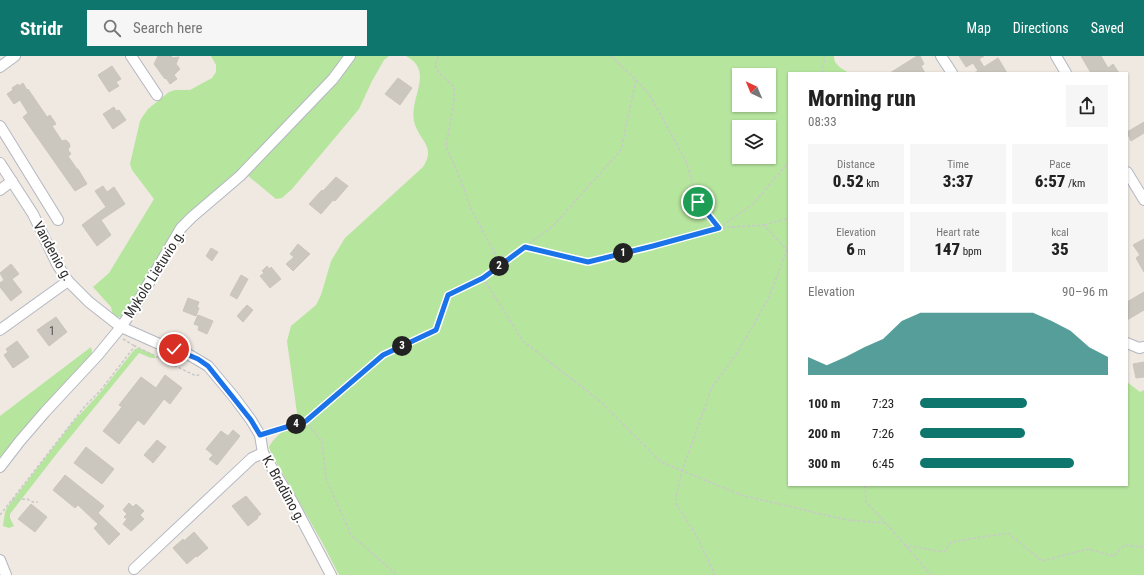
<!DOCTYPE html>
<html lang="en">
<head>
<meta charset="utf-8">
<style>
  :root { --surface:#fff; --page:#f6f6f6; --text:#222; --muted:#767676; --accent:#0f766e }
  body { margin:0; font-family:"Roboto Condensed",sans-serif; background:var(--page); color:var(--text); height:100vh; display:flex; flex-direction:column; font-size:15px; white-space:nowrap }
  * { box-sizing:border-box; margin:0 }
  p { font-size:13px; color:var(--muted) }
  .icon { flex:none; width:22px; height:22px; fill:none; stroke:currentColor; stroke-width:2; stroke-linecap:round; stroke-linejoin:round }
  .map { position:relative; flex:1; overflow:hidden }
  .sheet { position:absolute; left:788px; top:16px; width:340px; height:414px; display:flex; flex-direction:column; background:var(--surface); border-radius:0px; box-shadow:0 1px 3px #0004 }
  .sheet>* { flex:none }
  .needle { width:26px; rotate:316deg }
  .tools { position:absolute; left:732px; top:12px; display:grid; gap:8px }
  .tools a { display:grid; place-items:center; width:44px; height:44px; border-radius:0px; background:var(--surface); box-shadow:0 1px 3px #0004; font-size:20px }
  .pin { position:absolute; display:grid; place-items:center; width:34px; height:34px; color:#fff; margin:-17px; border:2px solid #fff; border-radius:50%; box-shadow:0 1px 4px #0007 }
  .km { position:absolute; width:20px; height:20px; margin:-10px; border-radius:50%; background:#222; color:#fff; font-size:11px; line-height:20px; text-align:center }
  .round { display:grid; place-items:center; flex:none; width:42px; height:42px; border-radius:0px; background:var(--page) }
  .head { display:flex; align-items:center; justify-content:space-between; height:68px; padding:0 20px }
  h1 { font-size:22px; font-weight:800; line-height:30px }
  .stats { display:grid; grid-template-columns:repeat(3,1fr); gap:6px; height:68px; padding:4px 20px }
  .stats div { display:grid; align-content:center; border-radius:0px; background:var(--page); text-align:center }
  .stats b { font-size:17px; font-weight:800 }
  .stats small { font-size:11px; font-weight:400 }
  .stats p { font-size:11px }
  .chart { height:112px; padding:8px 20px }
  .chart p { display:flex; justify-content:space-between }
  .chart svg { width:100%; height:72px; margin-top:4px; fill:var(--accent); opacity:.7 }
  ul { padding:0 20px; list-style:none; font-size:13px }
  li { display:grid; grid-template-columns:64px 48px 1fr; align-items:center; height:30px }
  li i { height:10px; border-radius:5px; background:var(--accent) }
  header { display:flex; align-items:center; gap:24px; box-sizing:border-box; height:56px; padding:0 20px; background:var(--accent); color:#fff }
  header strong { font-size:19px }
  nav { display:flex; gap:22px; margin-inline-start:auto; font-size:14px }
  .search { width:280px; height:36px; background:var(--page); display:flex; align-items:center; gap:10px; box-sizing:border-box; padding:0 14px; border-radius:0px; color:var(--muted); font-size:15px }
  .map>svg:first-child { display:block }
  .green { fill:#b6e59e; fill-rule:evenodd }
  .building { fill:#cbc7bf; stroke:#cbc5ba }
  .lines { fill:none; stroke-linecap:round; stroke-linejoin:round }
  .minor-casing { stroke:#b4b7c1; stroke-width:12 }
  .path { stroke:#c9c9c9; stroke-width:1.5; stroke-dasharray:3 2; stroke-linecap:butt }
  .minor { stroke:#fff; stroke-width:10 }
  .route-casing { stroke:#fff; stroke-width:8 }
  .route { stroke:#1a73e8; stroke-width:5 }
  .labels { text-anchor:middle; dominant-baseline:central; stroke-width:4; stroke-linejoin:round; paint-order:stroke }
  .number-label { font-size:12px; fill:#555452 }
  .street-label { font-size:14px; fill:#2e2e2e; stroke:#fff }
</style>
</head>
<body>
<header>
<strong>Stridr</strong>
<div class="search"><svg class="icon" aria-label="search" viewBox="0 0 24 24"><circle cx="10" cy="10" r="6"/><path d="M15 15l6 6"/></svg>Search here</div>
<nav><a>Map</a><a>Directions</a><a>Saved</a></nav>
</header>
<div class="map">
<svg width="1144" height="519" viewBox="0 0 1144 519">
  <rect width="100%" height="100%" fill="#efe9e1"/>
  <g class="green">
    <path d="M211 0H389L384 4 372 25 359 53 292 133 282 142 276 143 241 114 186 159 172 181 135 244 124 259 120 261H113L111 251 93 231 109 217 154 143 132 114 130 108 140 65 143 60 148 53 169 36 175 34H190L212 22 216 16V9Z"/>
    <path d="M406 0H834C833 9 843 13 849 17H789V429H1127V326L1140 336 1144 334V519H339L322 486 271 397 269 391C277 376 292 372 297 357L287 285 291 270 316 249 321 239 331 205 345 182 423 111C437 90 418 84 414 65 409 42 435 15 406 0ZM739 19H769V49H739ZM739 71H769V101H739Z"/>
    <path d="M91 291 92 296 90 301 0 403V360Z"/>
    <path d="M138 292 153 298 156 302H151L139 297 58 396 10 458V462L14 470 9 472 3 470 5 456 8 450 72 367 99 338 135 293Z"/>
  </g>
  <g class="building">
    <path d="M158 0H171L173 2 179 1 176 8 180 13 174 19 177 23 170 28 166 22 165 23 154 8Z"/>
    <path d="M917 0H920L924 8 921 10 925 17H890Z"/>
    <path d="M959 0H984L979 3 984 11 998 2 1007 17H974L978 15 973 7 966 11Z"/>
    <path d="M1081 0H1101L1108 12 1113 8 1119 17H1091Z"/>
    <path d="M112 10 121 23 116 26 119 30 109 36 98 19Z"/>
    <path d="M398 22 412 32 400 49 385 38Z"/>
    <path d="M23 27 27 34 28 33 47 61 50 59 56 68 52 70 62 85 66 84 69 87 70 90 68 94 71 98 68 100 77 113H78L87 128 75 135 23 61 28 57 20 44 14 48 7 38 13 34 12 32 18 28 19 30Z"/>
    <path d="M114 51 116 55 119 54 126 64 113 73 103 58Z"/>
    <path d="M1144 66V77L1131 85 1127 76Z"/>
    <path d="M336 121 348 130 335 145 333 144 321 158 309 148 322 134 323 135Z"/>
    <path d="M103 130 107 136 114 131 125 148 101 164 111 179 97 190 82 169 106 151 95 135Z"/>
    <path d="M1144 183V216L1136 202 1140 199 1133 189Z"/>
    <path d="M298 188 310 198 293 215 286 208 294 201 290 198Z"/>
    <path d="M211 192 218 196 212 205 206 200Z"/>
    <path d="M11 208 19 218 12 223 22 236 11 245 0 231V227L4 224 0 217Z"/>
    <path d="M267 210 269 213 271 211 281 223 270 232 260 220 264 217 262 215Z"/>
    <path d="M241 219 248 223 237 243 230 239Z"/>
    <path d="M1144 236V254L1127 264V246Z"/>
    <path d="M188 242 199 246 197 251 199 252 196 260 183 255Z"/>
    <path d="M247 249 253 254 243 266 237 260Z"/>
    <path d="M198 259 213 265 207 278 198 274 199 270 194 268Z"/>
    <path d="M56 261 67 276 49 290 37 274Z"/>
    <path d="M17 285 29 301 13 312 4 299 8 296 6 293Z"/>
    <path d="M1144 306V321L1136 322 1133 308Z"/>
    <path d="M165 319 182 332 170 348 164 343 144 369 138 364 119 388 103 375 122 351 119 349 141 321 156 332Z"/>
    <path d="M233 374 240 380 217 409 209 403 213 399 206 393 221 375 228 380Z"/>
    <path d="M157 384 166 391 153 407 144 399Z"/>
    <path d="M86 391 114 413 102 428 74 407Z"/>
    <path d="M65 419 104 450 98 457 120 478 109 489 94 472 98 468 78 449 75 452 53 434Z"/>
    <path d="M246 440 261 458 257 461 258 462 248 470 232 450Z"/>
    <path d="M129 447 133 451 136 448 144 455 140 459 144 463 131 475 123 468 127 463 124 461 127 458 123 454Z"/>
    <path d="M31 448 47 461 35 476 18 463Z"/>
    <path d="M194 476 208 492 197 501 196 500 187 508 173 492 183 483 184 485Z"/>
  </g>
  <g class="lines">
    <g class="minor-casing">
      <g id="minor">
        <path d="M131 0 157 39"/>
        <path d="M941 0 952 17"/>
        <path d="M1056 0 1066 17"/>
        <path d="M0 11 15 0"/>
        <path d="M0 70 58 164"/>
        <path d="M0 107 33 158 57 208 68 225 89 246 121 271 157 287 186 297 208 310 234 341 251 364 260 379 263 397 292 445 331 519"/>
        <path d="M1127 116 1144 144"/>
        <path d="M0 134 12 125"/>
        <path d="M0 274 68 225"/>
        <path d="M1127 287 1139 292 1144 291"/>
        <path d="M0 411 20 385 45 356 98 299 121 271 136 249 181 172 192 161 240 120 333 23 350 0"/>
        <path d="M0 504 6 519"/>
        <path d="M134 513 252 402 263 397"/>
      </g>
    </g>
    <g class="path">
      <path d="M438 0 435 9 439 17 454 31V45L446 90 462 127 470 151 501 209"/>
      <path d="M611 0 636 24 621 94 553 170 483 222 523 285 600 345 661 406 741 439 847 464 886 467 931 519"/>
      <path d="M822 17 825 0"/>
      <path d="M636 24 649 38 686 105 698 146 719 172 764 169 787 194 769 241 753 270 735 300 712 331 682 415 675 446 696 479 715 519"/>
      <path d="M764 169 789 162"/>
      <path d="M525 191 588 206 653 190 719 172 753 148 789 106"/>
      <path d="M123 283 135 290"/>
      <path d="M306 365 383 299 436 274 448 239 483 222"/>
      <path d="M269 376 306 365 322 386 326 423 351 479 397 519"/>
      <path d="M865 429 866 446 886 467"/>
      <path d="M12 444 27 443 33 446H38"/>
      <path d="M0 459 85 350 100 335 135 290 196 320 201 318"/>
      <path d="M904 489 944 496 951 486 1008 477 1042 505 1088 493 1114 500 1124 489 1144 491"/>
    </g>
    <use href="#minor" class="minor"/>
  </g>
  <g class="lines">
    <g class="route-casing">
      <path id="route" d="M174 293 198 303 208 310 251 364 260 379 306 365 383 299 436 274 448 239 483 222 525 191 588 206 653 190 719 172 698 146"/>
    </g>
    <use href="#route" class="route"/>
  </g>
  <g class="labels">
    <g class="number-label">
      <text x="52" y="275">1</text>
    </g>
    <g class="street-label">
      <text transform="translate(53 195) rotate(61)">Vandenio g.</text>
      <text transform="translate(154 218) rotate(-58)">Mykolo Lietuvio g.</text>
      <text transform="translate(284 433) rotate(61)">K. Bradūno g.</text>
    </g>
  </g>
</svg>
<div class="tools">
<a><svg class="needle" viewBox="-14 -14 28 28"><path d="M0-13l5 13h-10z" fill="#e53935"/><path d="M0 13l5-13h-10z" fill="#767676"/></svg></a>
<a><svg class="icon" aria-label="layers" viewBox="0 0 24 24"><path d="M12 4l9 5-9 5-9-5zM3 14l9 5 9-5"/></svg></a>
</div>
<div class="pin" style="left:698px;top:146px;background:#1e9e55"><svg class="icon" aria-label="arrive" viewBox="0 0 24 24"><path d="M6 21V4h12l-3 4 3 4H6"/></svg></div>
<div class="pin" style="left:174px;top:293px;background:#d93025"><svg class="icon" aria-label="check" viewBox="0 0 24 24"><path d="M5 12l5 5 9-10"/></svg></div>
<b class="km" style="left:623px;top:197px">1</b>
<b class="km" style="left:499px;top:210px">2</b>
<b class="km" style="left:402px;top:290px">3</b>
<b class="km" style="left:296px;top:368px">4</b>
<section class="sheet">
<div class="head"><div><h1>Morning run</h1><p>08:33</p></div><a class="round"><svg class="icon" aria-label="share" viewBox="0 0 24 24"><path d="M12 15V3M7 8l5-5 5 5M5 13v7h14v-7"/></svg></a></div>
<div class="stats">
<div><p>Distance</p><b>0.52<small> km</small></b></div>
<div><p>Time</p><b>3:37</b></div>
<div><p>Pace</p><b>6:57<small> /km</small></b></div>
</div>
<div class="stats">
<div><p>Elevation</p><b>6<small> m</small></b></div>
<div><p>Heart rate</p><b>147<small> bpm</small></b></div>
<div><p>kcal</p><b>35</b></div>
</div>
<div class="chart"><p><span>Elevation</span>90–96 m</p>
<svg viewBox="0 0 160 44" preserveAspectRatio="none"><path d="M0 44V33L10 38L20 33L30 27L40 22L50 11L60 6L70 6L80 6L90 6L100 6L110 6L120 6L130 11L140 17L150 27L160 33V44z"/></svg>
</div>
<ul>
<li><b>100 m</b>7:23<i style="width:57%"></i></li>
<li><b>200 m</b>7:26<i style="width:56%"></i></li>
<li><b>300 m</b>6:45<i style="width:82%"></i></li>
</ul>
</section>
</div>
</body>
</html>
